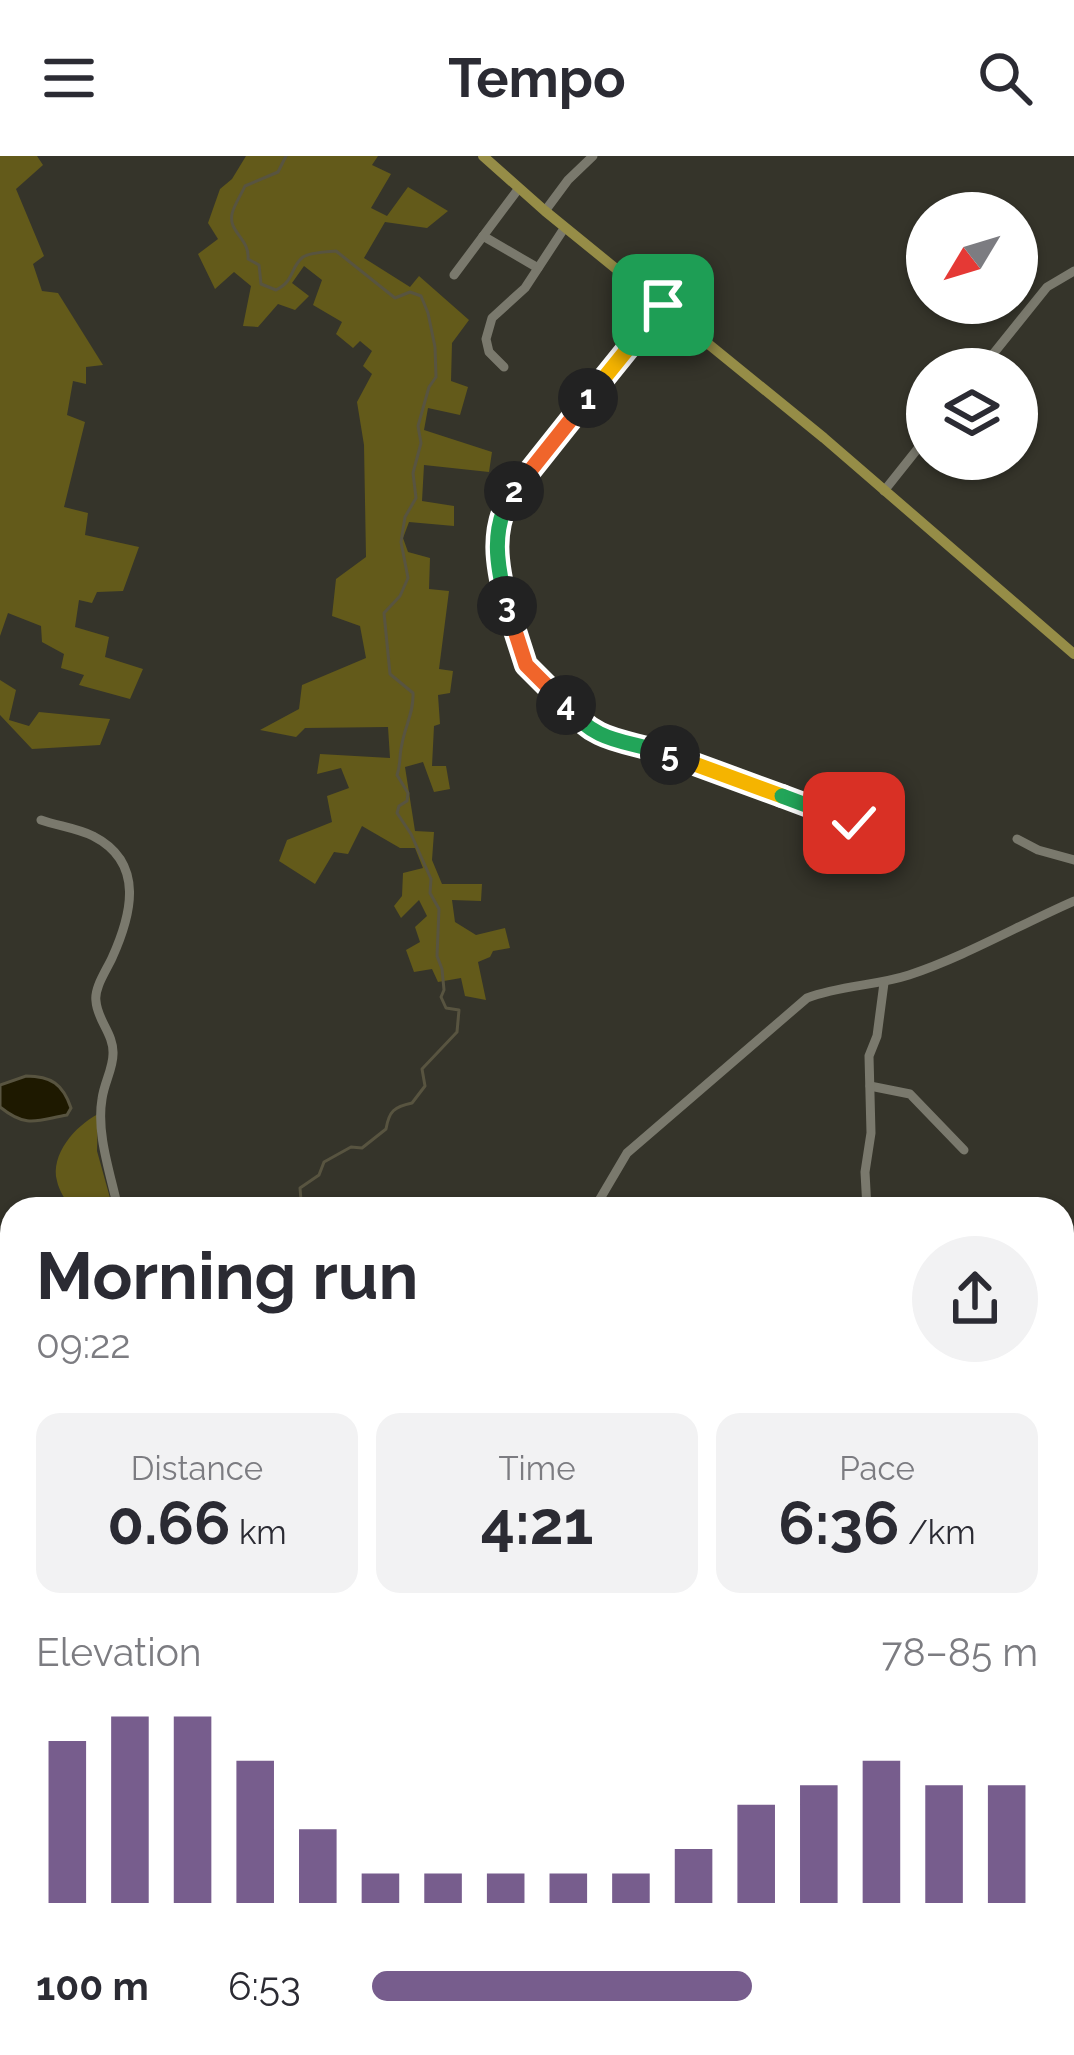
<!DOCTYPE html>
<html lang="en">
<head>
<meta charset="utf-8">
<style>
  :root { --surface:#fff; --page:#f2f2f3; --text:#2b2b33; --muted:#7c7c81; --accent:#775d8d }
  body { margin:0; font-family:Raleway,sans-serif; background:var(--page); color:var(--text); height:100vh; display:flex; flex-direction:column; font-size:45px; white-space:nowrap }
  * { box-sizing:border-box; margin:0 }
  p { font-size:39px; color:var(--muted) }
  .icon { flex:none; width:66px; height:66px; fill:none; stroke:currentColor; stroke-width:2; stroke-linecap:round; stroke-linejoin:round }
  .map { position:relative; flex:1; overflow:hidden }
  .sheet { position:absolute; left:0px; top:1041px; width:1074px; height:858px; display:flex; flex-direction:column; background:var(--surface); border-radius:36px 36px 0 0; box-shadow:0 3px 9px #0004 }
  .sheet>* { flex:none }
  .needle { width:78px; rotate:232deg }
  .buttons { position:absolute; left:906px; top:36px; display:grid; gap:24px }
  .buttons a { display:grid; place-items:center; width:132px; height:132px; border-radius:50%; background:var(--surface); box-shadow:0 3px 9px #0004; font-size:60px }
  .pin { position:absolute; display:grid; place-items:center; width:102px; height:102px; color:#fff; margin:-51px; border-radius:24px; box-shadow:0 6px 18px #0006 }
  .km { position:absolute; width:60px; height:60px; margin:-30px; border-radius:50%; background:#222; color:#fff; font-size:33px; line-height:60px; text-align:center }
  .round { display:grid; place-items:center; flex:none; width:126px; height:126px; border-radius:63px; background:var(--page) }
  .head { display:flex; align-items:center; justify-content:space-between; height:204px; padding:0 36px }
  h1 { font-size:66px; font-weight:700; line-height:90px }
  .metrics { display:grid; grid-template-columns:repeat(3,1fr); gap:18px; height:204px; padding:12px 36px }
  .metrics div { display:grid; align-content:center; border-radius:24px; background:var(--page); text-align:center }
  .metrics b { font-size:60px; font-weight:700 }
  .metrics small { font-size:33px; font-weight:400 }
  .metrics p { font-size:33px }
  .chart { height:336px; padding:24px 36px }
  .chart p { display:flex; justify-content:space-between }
  .chart svg { width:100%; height:216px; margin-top:12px; stroke:var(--accent); stroke-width:6 }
  ul { padding:0 36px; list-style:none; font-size:39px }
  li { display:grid; grid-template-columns:192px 144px 1fr; align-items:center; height:90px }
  li i { height:30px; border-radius:15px; background:var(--accent) }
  header { display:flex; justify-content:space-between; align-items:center; height:156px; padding:0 36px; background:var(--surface); font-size:54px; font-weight:700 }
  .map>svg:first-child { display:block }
  .green { fill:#635a1a }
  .water { fill:#1e1900; stroke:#585440; stroke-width:3 }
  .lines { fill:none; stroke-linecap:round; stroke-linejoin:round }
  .stream { stroke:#585440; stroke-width:3 }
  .minor { stroke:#7a796d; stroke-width:9 }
  .major { stroke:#968d47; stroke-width:10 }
  .split-1-casing { stroke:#fff; stroke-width:24 }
  .split-2-casing { stroke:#fff; stroke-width:24 }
  .split-3-casing { stroke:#fff; stroke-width:24 }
  .split-4-casing { stroke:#fff; stroke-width:24 }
  .split-5-casing { stroke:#fff; stroke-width:24 }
  .split-6-casing { stroke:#fff; stroke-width:24 }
  .split-7-casing { stroke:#fff; stroke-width:24 }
  .split-1 { stroke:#f5b400; stroke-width:15 }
  .split-2 { stroke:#f0652b; stroke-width:15 }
  .split-3 { stroke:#22a559; stroke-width:15 }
  .split-4 { stroke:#f0652b; stroke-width:15 }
  .split-5 { stroke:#22a559; stroke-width:15 }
  .split-6 { stroke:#f5b400; stroke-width:15 }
  .split-7 { stroke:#22a559; stroke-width:15 }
</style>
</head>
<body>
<header><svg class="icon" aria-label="menu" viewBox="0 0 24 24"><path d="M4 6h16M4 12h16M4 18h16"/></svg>Tempo<svg class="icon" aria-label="search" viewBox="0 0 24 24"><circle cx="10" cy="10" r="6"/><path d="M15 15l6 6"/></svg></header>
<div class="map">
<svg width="1074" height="1899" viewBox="0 0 1074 1899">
  <rect width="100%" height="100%" fill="#35342a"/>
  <g class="green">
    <path d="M0 0H37L43 9 16 33 44 100 33 108 42 135 58 137 103 209 86 211V228L73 225 67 259 85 266 64 351 88 357 85 379 139 391 123 435 97 436 92 447 79 444 75 471 109 481 105 501 143 513 130 543 79 529 84 519 61 512 64 498 42 486 41 470 8 457 0 480Z"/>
    <path d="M246 0H378L372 9 391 18 371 52 387 60 408 31 448 55 427 72 385 66 364 102 410 131 419 120 469 164 452 187 451 225 468 231 460 259 428 252 424 274 492 296 489 316 424 309 422 345 454 350V370L409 366 403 382 408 396 430 402 429 433 449 435 439 513 453 515 450 537 438 539 440 568 434 570 432 610H446L450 633 434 636 423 606 405 611 415 675 434 676 432 704 442 728H482L481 745 452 744 455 766 476 779 505 772 510 792 493 795 490 801 478 806 486 844 465 840 461 822 438 826 432 813 414 816 406 794 420 786 415 771 427 760 419 744 401 762 394 750 402 740 403 717 423 712 415 692H400L362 670 348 698 334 696 315 728 279 705 287 684 332 666 327 640 349 632 341 612 317 618 320 598 390 602 388 571 305 572 296 581 260 574 299 553 302 529 366 502 360 470 332 460 336 423 366 401 364 289 357 246 372 218 363 210 372 195 360 185 353 192 336 178 342 166 313 149 322 124 304 110 292 127 309 140 295 154 278 148 258 171 243 170 251 130 234 116 215 133 198 98 218 83 208 67 220 33 232 23Z"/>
    <path d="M0 524 16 534 9 564 29 570 39 556 110 563 100 589 32 593 0 559Z"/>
    <path d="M98 958 97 995 112 1049 134 1048 135 1053H71C66 1044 59 1035 57 1025 50 999 75 970 98 958Z"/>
    <path d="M0 1099 12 1111V1244L0 1245Z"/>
    <path d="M0 1585 12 1589V1887H216L214 1893 197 1890 193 1899H0Z"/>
  </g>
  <path class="water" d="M26 920C51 920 63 928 71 952L67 959C38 964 27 973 0 951V929Z"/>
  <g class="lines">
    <g class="stream">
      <path d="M286 0 278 16 245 30C241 39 234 49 232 58 228 76 250 83 248 103L259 109 261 128 276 134C295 125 290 111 303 101 311 96 326 96 336 95L395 142 410 136 421 140 428 157 435 191 436 221 429 231 418 270 421 287 413 317 416 342 405 361 401 386 408 422 400 440 384 457 390 518 413 537C414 556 405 570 402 588 399 599 401 608 397 619L408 637 407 645 399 650 397 657 411 678 431 723 430 737 439 753 437 800 442 813 444 834 441 841 446 852 459 854 457 876 422 913 425 930 412 947C394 951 389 955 386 973L362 992 351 991 324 1006 319 1019 300 1032 301 1044 294 1053"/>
      <path d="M627 1887 628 1899"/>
      <path d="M687 1887 694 1899"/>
    </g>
    <g class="minor">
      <path d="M545 55 568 24 593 0"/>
      <path d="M483 80 538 112"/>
      <path d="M454 119 519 32"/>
      <path d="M663 149 510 340 503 354 496 390 512 470 526 509 535 521 560 541 582 569 617 587 656 593 853 667"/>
      <path d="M504 211 489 196 486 183 492 162 525 132 565 71"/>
      <path d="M981 213 1047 131 1074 115"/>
      <path d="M884 335 927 281"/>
      <path d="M41 664C58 670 76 672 93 680 146 707 131 760 112 802 106 815 94 832 96 845 97 864 114 878 113 898 113 913 104 927 102 943 96 978 111 1019 118 1053"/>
      <path d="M1017 683 1038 694 1074 704"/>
      <path d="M870 930 910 938 964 994"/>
      <path d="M594 1053 627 997 807 842C841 829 875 830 909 819 966 800 1019 769 1074 745"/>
      <path d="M867 1053 865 1016 871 977 869 900 877 880 884 827"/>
      <path d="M0 1176 12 1192"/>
      <path d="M1062 1301 1074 1299"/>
      <path d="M1062 1418 1074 1430"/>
      <path d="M1062 1455 1074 1470"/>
      <path d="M1067 1604 1074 1597"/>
      <path d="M271 1887 283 1892 290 1899"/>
      <path d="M943 1887 946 1899"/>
      <path d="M360 1899 370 1887"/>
      <path d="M671 1899 681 1887"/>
    </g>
    <path class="major" d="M483 0 545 55 824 282 1074 498"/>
  </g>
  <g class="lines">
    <g class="split-1-casing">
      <path id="split-1" d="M588 242 663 149"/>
    </g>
    <g class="split-2-casing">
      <path id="split-2" d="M514 335 588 242"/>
    </g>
    <g class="split-3-casing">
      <path id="split-3" d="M507 450C497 411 489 371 514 335"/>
    </g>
    <g class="split-4-casing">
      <path id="split-4" d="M507 450 526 509 566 549"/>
    </g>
    <g class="split-5-casing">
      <path id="split-5" d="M566 549C598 590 627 583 670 599"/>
    </g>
    <g class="split-6-casing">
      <path id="split-6" d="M670 599 782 640"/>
    </g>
    <g class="split-7-casing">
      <path id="split-7" d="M782 640 854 667"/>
    </g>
    <use href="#split-1" class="split-1"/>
    <use href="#split-2" class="split-2"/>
    <use href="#split-3" class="split-3"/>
    <use href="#split-4" class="split-4"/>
    <use href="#split-5" class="split-5"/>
    <use href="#split-6" class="split-6"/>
    <use href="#split-7" class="split-7"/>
  </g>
</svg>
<div class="buttons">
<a><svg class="needle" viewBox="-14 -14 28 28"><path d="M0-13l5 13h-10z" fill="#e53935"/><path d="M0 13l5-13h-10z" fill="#7c7c81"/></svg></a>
<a><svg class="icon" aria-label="layers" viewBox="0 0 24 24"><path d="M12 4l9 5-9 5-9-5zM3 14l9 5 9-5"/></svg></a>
</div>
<div class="pin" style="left:663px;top:149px;background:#1e9e55"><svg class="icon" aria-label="arrive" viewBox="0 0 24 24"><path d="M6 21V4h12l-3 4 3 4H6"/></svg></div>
<div class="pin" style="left:854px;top:667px;background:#d93025"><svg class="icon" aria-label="check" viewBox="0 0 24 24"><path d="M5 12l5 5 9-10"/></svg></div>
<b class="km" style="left:588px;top:242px">1</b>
<b class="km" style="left:514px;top:335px">2</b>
<b class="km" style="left:507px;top:450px">3</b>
<b class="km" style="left:566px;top:549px">4</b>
<b class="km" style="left:670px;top:599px">5</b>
<section class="sheet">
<div class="head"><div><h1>Morning run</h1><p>09:22</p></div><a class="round"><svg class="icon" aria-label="share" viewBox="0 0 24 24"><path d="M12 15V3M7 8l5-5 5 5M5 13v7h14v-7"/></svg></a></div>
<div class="metrics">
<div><p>Distance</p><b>0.66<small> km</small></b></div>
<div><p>Time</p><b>4:21</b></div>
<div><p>Pace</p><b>6:36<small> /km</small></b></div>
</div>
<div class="chart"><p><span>Elevation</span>78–85 m</p>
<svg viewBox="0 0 160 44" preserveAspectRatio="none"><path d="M5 44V11M15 44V6M25 44V6M35 44V15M45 44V29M55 44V38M65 44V38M75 44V38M85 44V38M95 44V38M105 44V33M115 44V24M125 44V20M135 44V15M145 44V20M155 44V20"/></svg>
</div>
<ul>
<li><b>100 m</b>6:53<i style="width:57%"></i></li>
</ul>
</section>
</div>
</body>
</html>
